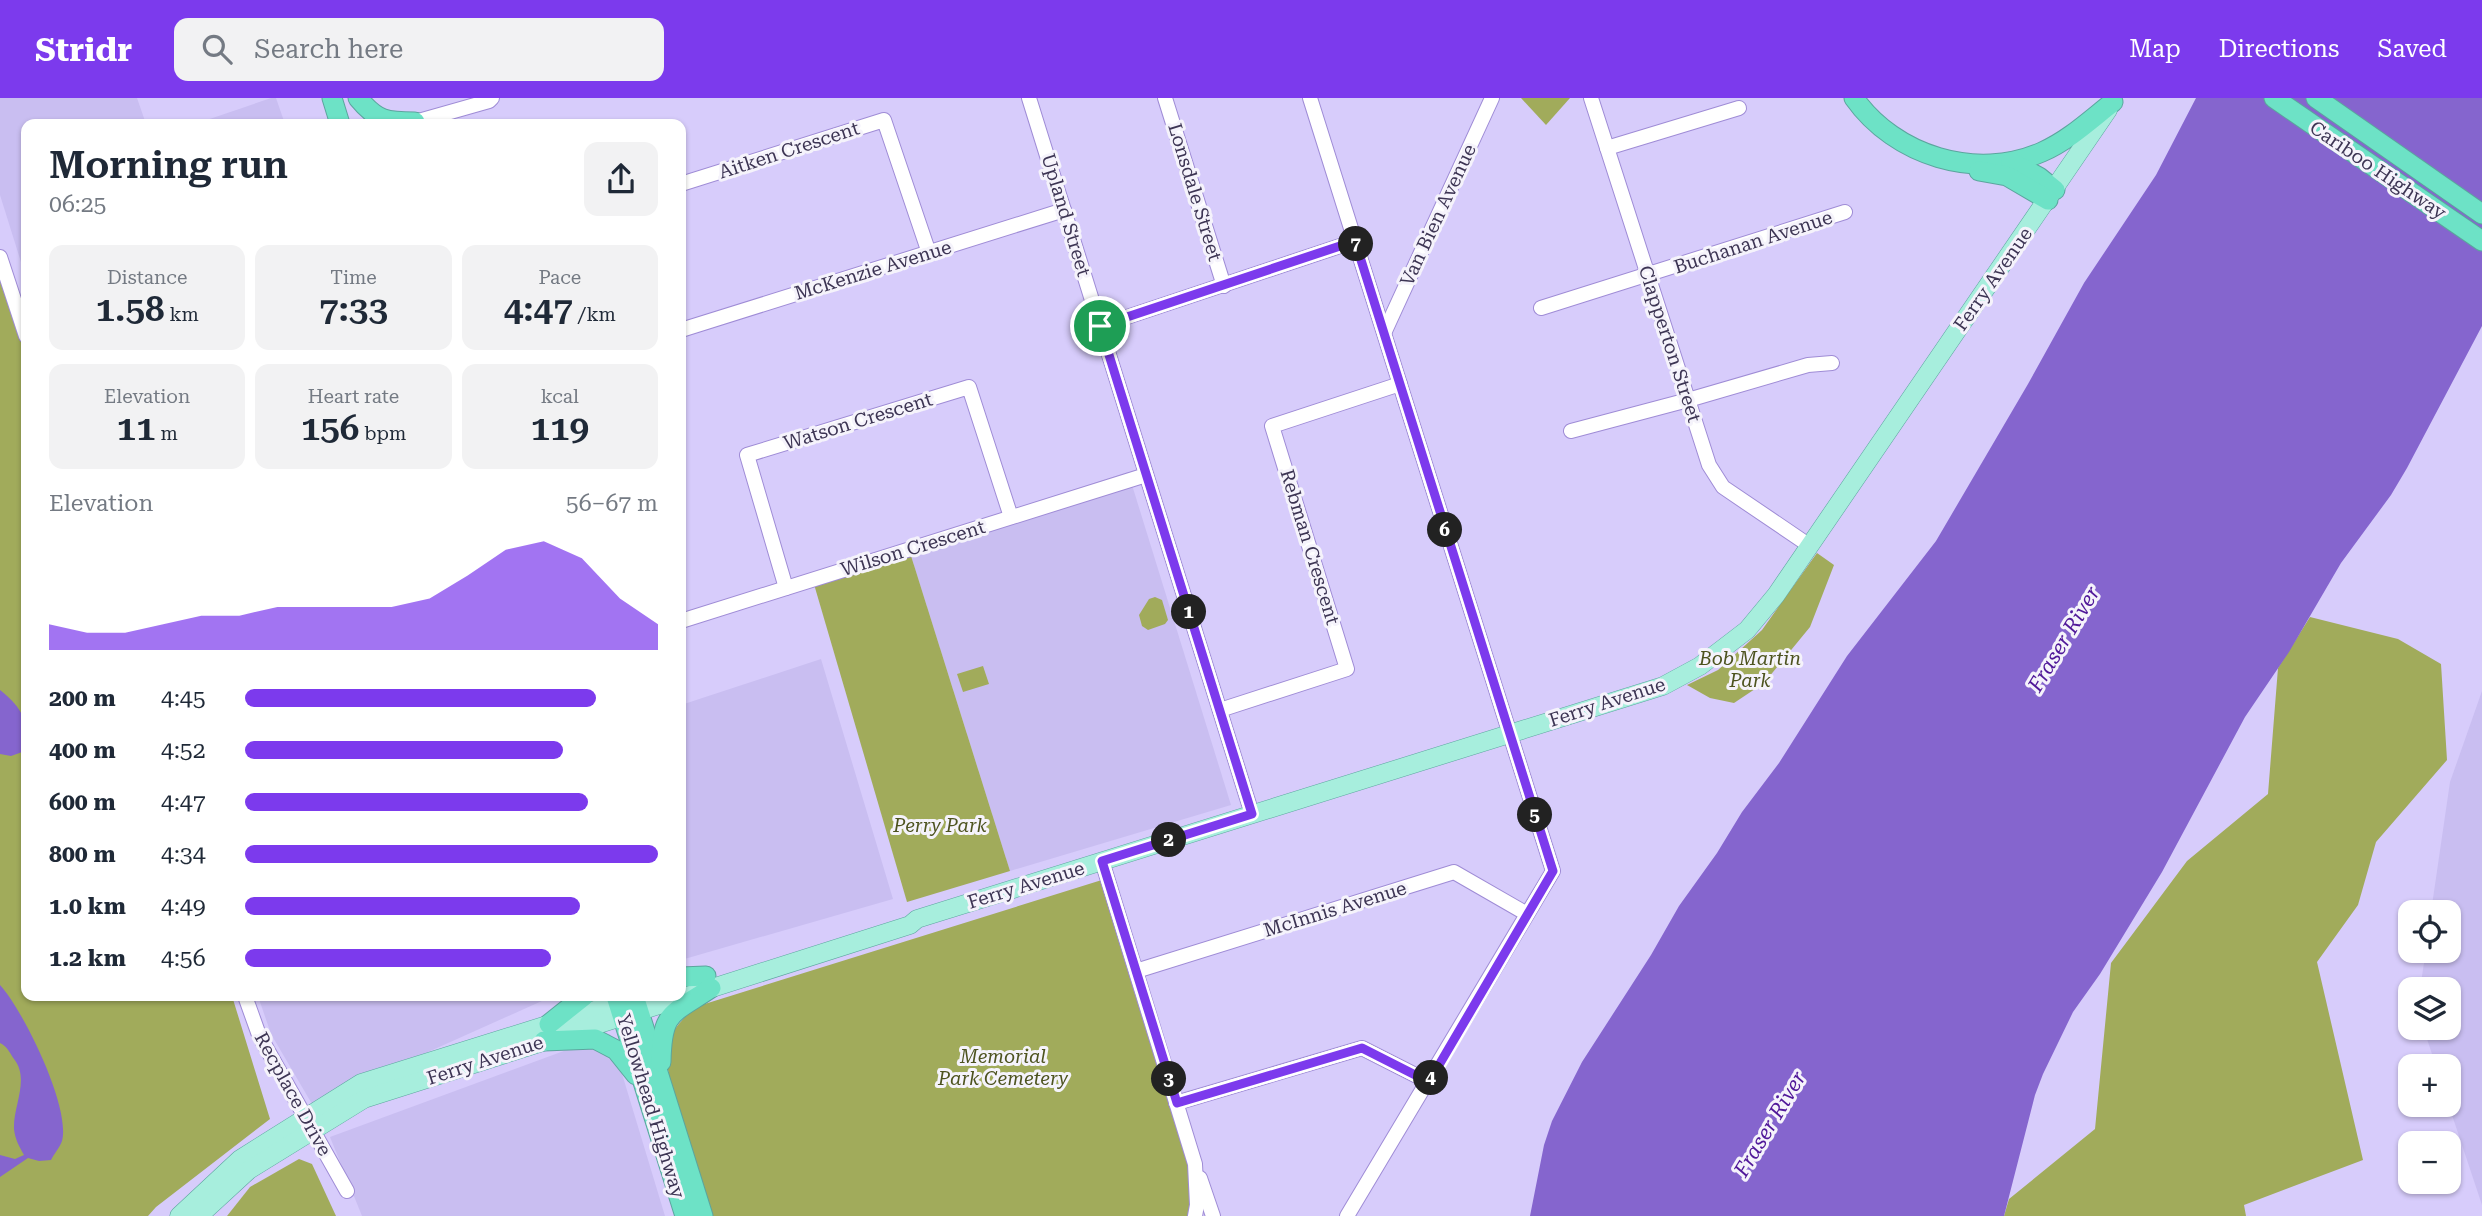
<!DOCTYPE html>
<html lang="en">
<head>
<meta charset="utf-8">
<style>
  :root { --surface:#fff; --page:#f2f2f3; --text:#1f2937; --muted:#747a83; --accent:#7c3aed }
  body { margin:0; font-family:"Roboto Serif",serif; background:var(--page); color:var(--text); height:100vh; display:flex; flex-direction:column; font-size:26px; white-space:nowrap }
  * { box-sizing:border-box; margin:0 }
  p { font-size:23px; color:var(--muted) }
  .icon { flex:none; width:38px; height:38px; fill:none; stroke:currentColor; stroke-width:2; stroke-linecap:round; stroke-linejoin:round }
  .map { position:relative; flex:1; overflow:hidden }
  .sheet { position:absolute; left:21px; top:21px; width:665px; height:882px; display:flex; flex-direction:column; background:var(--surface); border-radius:14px; box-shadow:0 2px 5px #0004 }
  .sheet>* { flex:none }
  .fabs { position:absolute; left:2398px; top:802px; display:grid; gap:14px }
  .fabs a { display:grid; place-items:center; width:63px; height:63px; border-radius:14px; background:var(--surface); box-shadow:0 2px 5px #0004; font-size:35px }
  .pin { position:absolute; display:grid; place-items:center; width:60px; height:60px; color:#fff; margin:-30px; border:4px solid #fff; border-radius:50%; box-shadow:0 2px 7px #0007 }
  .km { position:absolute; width:35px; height:35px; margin:-18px; border-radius:50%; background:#222; color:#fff; font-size:19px; line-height:35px; text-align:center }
  .round { display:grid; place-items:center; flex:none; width:74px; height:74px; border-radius:14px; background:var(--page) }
  .head { display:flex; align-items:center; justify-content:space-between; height:119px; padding:0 28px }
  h1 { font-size:38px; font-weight:600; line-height:52px }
  .metrics { display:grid; grid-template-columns:repeat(3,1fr); gap:10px; height:119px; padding:7px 28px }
  .metrics div { display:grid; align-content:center; border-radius:14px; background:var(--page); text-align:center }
  .metrics b { font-size:35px; font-weight:600 }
  .metrics small { font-size:19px; font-weight:400 }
  .metrics p { font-size:19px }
  .chart { height:196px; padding:14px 28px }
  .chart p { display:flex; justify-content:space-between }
  .chart svg { width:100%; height:126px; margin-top:7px; fill:var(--accent); opacity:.7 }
  ul { padding:0 28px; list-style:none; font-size:23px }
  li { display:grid; grid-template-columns:112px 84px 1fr; align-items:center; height:52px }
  li i { height:18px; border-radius:9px; background:var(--accent) }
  header { display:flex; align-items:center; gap:42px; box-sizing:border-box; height:98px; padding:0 35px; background:var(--accent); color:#fff }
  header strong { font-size:33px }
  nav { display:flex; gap:38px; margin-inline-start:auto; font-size:24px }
  .search { width:490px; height:63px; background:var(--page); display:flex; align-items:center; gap:18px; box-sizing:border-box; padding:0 24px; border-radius:14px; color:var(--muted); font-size:26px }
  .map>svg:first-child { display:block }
  .built { fill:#c9bef1 }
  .green { fill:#a1ab5b }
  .water { fill:#8565ce }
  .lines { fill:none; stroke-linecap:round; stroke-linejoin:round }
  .minor-casing { stroke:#9f8cd6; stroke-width:16 }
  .major-casing { stroke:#5ca59e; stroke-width:19 }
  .highway-casing { stroke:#5ca59e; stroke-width:21 }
  .minor { stroke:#fff; stroke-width:14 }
  .major { stroke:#a7eedd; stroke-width:18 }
  .highway { stroke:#6de2c6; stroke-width:19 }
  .route-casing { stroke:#fff; stroke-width:14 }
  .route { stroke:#7c3aed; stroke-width:9 }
  .labels { text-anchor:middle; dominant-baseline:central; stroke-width:6; stroke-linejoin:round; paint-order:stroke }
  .street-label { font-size:19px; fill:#3d3554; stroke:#f5f3fb }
  .park-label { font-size:19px; font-style:italic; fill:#4d531f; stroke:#f5f3fb }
  .water-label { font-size:21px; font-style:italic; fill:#501899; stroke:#f5f3fb }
</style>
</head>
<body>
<header>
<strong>Stridr</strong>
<div class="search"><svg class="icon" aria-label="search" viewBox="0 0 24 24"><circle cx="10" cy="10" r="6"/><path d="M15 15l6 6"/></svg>Search here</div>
<nav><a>Map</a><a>Directions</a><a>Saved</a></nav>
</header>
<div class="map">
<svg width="2482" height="1118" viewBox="0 0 2482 1118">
  <rect width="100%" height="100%" fill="#d7ccfb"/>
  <g class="built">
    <path d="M0 0H137L146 26H26V180L0 97Z"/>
    <path d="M271 0H276L285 26H195Z"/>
    <path d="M1128 374 1231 707 1010 773 907 445Z"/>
    <path d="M821 561 893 801 681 862V607Z"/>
    <path d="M2482 593V1107L2448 1005V968H2436L2423 929H2448V891H2420L2426 852H2448V814H2431L2450 684Z"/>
    <path d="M258 898H553L312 1006 271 936Z"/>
    <path d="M610 936 665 1118H362L330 1039Z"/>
  </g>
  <g class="green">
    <path d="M1521 0H1570L1546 27Z"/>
    <path d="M0 158 26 242V898H232L270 1021 156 1109 148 1118H0Z"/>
    <path d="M907 445 1010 773 907 804 811 476Z"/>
    <path d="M1817 455 1834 467 1810 529 1764 585 1734 605 1710 600 1687 587 1718 572 1762 532Z"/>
    <path d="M1155 499 1162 502 1168 522 1165 526 1148 532 1142 528 1139 517 1149 501Z"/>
    <path d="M2310 519 2398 541 2441 566 2447 662 2376 744 2358 807 2317 864 2363 1062 2244 1107 2246 1118H2004L2009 1101 2095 1031 2111 865 2187 763 2268 696 2278 570Z"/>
    <path d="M983 568 989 586 963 594 957 576Z"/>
    <path d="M1105 781 1197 1064 1189 1118H712C701 1084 658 972 668 944 673 930 685 919 695 909Z"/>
    <path d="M299 1061 312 1066 336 1118H227L250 1089Z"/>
  </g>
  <g class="water">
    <path d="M2196 0H2482V228L2407 370 2391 397 2341 465 2289 554 2245 619 2162 774 2100 876 2073 914 2043 976 2035 997 2004 1118H1530L1544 1047 1552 1023 1582 964 1651 857 1679 808 1717 755 1742 714 1779 665 1847 558 1936 443 2028 286 2084 185 2156 77Z"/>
    <path d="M0 592C22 609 31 626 25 653L11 658 0 656Z"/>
    <path d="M0 887C23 912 71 1009 62 1043 60 1049 54 1056 51 1062L39 1063 28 1060 0 1079V1057L15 1061 24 1057C19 1048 15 1041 14 1031 13 1008 30 981 14 961 9 954 8 949 0 945Z"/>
  </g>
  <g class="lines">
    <g class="minor-casing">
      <g id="minor">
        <path d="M1029 0 1252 716"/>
        <path d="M1165 0 1224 188"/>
        <path d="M1310 0 1553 773 1347 1118"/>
        <path d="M1591 0 1709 367 1723 389 1810 448"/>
        <path d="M415 24 489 3 492 0"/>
        <path d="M1607 50 1739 10"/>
        <path d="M681 86 884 22 929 155"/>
        <path d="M0 159 26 238"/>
        <path d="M1541 210 1845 114"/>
        <path d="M1100 228 1355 143"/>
        <path d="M681 232 1064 112"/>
        <path d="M1385 233 1492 0"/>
        <path d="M1571 333 1688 302 1808 267 1832 265"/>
        <path d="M786 490 747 357 969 289 1011 419"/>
        <path d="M681 523 1146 377"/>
        <path d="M1220 612 1347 571 1272 328 1400 286"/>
        <path d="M1102 763 1195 1066 1197 1107 1195 1118"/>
        <path d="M1136 873 1454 774 1527 816"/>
        <path d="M245 898 259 937 347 1093"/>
        <path d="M1176 1005 1362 950 1429 984"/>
        <path d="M1200 1080 1213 1118"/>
      </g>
    </g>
    <g class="major-casing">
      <g id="major">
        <path d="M179 1118 240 1061 361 985 630 901"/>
        <path d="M199 1118 249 1072 364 1001 910 827 917 821 1663 588 1700 568 1747 532 1776 497 2108 12"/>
      </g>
    </g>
    <g class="highway-casing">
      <g id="highway">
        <path d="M332 0 340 26"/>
        <path d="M358 0C377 23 386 24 415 24"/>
        <path d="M1854 0C1895 58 1976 83 2042 54 2069 42 2090 22 2113 4"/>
        <path d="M2274 0 2482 143"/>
        <path d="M2316 0 2482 116"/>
        <path d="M2011 64 2039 79 2055 92"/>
        <path d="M1979 73 2007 78 2048 102"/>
        <path d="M681 879 706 878"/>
        <path d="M616 898 685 1118"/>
        <path d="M634 898 703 1118"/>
        <path d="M549 926 584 898"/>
        <path d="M544 943 595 941 616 952 636 977"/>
        <path d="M661 964C662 913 671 917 711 890"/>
      </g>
    </g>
    <use href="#minor" class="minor"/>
    <use href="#major" class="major"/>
    <use href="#highway" class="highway"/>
  </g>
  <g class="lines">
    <g class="route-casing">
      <path id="route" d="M1355 143 1553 773 1429 984 1362 950 1177 1005 1102 763 1252 716 1100 228Z"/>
    </g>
    <use href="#route" class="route"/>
  </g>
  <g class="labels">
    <g class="street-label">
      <text transform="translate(789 52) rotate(-18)">Aitken Crescent</text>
      <text transform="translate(2378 72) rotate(34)">Cariboo Highway</text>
      <text transform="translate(1195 94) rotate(73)">Lonsdale Street</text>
      <text transform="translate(1066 117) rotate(73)">Upland Street</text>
      <text transform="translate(1438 117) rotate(-65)">Van Bien Avenue</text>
      <text transform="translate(1753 144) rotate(-18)">Buchanan Avenue</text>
      <text transform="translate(873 172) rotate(-17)">McKenzie Avenue</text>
      <text transform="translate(1993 181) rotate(-55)">Ferry Avenue</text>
      <text transform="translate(1670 246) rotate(72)">Clapperton Street</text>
      <text transform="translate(858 323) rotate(-17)">Watson Crescent</text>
      <text transform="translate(1310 449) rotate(73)">Rebman Crescent</text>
      <text transform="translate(913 450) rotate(-17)">Wilson Crescent</text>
      <text transform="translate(1607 604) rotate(-18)">Ferry Avenue</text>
      <text transform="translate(1026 787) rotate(-17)">Ferry Avenue</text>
      <text transform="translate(1335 811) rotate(-17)">McInnis Avenue</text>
      <text transform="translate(485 962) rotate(-18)">Ferry Avenue</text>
      <text transform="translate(293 996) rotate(61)">Recplace Drive</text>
      <text transform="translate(651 1008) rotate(73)">Yellowhead Highway</text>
    </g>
    <g class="park-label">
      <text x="1750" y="560">Bob Martin<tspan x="1750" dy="22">Park</tspan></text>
      <text x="940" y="727">Perry Park</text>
      <text x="1003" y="958">Memorial<tspan x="1003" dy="22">Park Cemetery</tspan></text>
    </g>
    <g class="water-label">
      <text transform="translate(2064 541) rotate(-59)">Fraser River</text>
      <text transform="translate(1770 1026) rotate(-59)">Fraser River</text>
    </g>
  </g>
</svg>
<div class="fabs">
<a><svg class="icon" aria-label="locate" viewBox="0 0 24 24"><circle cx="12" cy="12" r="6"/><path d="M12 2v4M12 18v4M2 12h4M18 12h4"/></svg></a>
<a><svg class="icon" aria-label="layers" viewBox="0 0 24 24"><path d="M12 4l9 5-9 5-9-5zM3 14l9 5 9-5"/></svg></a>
<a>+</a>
<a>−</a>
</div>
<div class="pin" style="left:1100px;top:228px;background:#1e9e55"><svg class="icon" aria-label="arrive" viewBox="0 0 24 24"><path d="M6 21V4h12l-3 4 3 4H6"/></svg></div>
<b class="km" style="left:1189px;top:514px">1</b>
<b class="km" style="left:1169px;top:742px">2</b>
<b class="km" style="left:1169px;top:981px">3</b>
<b class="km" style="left:1431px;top:980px">4</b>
<b class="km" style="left:1535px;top:717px">5</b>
<b class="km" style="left:1445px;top:432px">6</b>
<b class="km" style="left:1356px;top:146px">7</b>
<section class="sheet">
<div class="head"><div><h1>Morning run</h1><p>06:25</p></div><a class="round"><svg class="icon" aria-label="share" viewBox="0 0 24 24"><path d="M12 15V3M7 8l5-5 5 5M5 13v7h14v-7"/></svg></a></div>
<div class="metrics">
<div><p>Distance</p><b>1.58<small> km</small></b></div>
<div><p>Time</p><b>7:33</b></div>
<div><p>Pace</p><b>4:47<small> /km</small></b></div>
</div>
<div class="metrics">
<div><p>Elevation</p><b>11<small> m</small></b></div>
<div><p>Heart rate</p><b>156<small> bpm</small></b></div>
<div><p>kcal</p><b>119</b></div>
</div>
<div class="chart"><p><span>Elevation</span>56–67 m</p>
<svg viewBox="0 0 160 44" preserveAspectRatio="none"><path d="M0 44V35L10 38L20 38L30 35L40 32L50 32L60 29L70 29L80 29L90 29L100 26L110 18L120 9L130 6L140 12L150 26L160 35V44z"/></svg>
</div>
<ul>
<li><b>200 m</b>4:45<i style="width:85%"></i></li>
<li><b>400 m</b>4:52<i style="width:77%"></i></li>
<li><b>600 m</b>4:47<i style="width:83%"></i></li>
<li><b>800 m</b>4:34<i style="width:100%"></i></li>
<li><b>1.0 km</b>4:49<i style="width:81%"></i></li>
<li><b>1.2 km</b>4:56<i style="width:74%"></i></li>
</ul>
</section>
</div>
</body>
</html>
